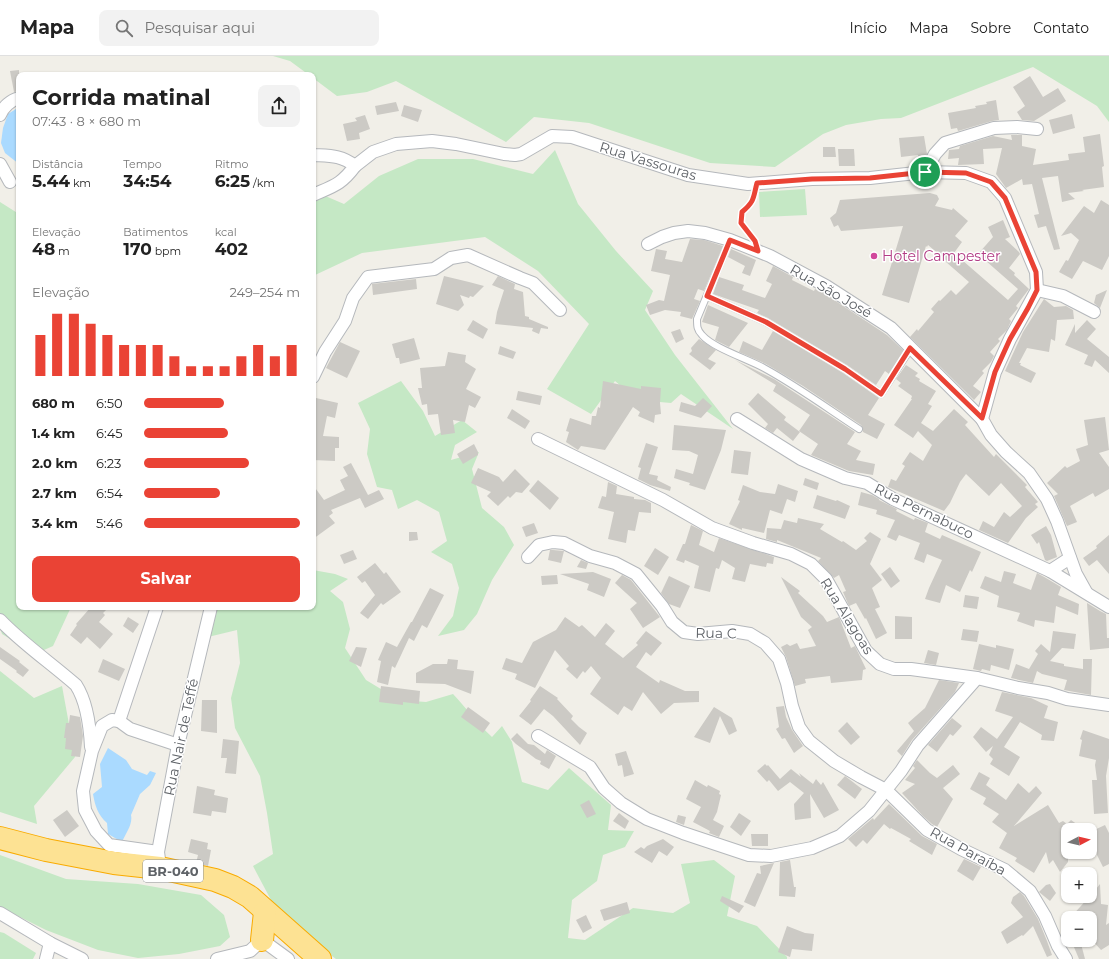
<!DOCTYPE html>
<html lang="pt">
<head>
<meta charset="utf-8">
<style>
  :root { --surface:#fff; --page:#f2f2f2; --text:#222; --muted:#767676; --line:#e0e0e0; --accent:#ea4335 }
  body { margin:0; font-family:Montserrat,sans-serif; background:var(--page); color:var(--text); height:100vh; display:flex; flex-direction:column; font-size:15px; white-space:nowrap }
  * { box-sizing:border-box; margin:0 }
  p { font-size:13px; color:var(--muted) }
  .icon { flex:none; width:22px; height:22px; fill:none; stroke:currentColor; stroke-width:2; stroke-linecap:round; stroke-linejoin:round }
  .map { position:relative; flex:1; overflow:hidden }
  .sheet { position:absolute; left:16px; top:16px; width:300px; height:538px; display:flex; flex-direction:column; background:var(--surface); border-radius:8px; box-shadow:0 1px 3px #0004 }
  .sheet>* { flex:none }
  .needle { width:26px; rotate:83deg }
  .buttons { position:absolute; left:1061px; top:767px; display:grid; gap:8px }
  .buttons a { display:grid; place-items:center; width:36px; height:36px; border-radius:8px; background:var(--surface); box-shadow:0 1px 3px #0004; font-size:20px }
  .pin { position:absolute; display:grid; place-items:center; width:34px; height:34px; color:#fff; margin:-17px; border:2px solid #fff; border-radius:50%; box-shadow:0 1px 4px #0007 }
  .round { display:grid; place-items:center; flex:none; width:42px; height:42px; border-radius:8px; background:var(--page) }
  .head { display:flex; align-items:center; justify-content:space-between; height:68px; padding:0 16px }
  h1 { font-size:22px; font-weight:700; line-height:30px }
  .stats { display:grid; grid-template-columns:repeat(3,1fr); gap:6px; height:68px; padding:4px 16px }
  .stats div { display:grid; align-content:center }
  .stats b { font-size:17px; font-weight:700 }
  .stats small { font-size:11px; font-weight:400 }
  .stats p { font-size:11px }
  .chart { height:112px; padding:8px 16px }
  .chart p { display:flex; justify-content:space-between }
  .chart svg { width:100%; height:72px; margin-top:4px; stroke:var(--accent); stroke-width:6 }
  .action { display:flex; gap:8px; margin-top:auto; padding:8px 16px }
  .action a { flex:1; height:46px; border-radius:8px; background:var(--accent); color:#fff; font-size:16px; font-weight:700; line-height:46px; text-align:center }
  ul { padding:0 16px; list-style:none; font-size:13px }
  li { display:grid; grid-template-columns:64px 48px 1fr; align-items:center; height:30px }
  li i { height:10px; border-radius:5px; background:var(--accent) }
  header { display:flex; align-items:center; gap:24px; box-sizing:border-box; height:56px; padding:0 20px; background:var(--surface); border-bottom:1px solid var(--line) }
  header strong { font-size:19px }
  nav { display:flex; gap:22px; margin-inline-start:auto; font-size:14px }
  .search { width:280px; height:36px; background:var(--page); display:flex; align-items:center; gap:10px; box-sizing:border-box; padding:0 14px; border-radius:8px; color:var(--muted); font-size:15px }
  .map>svg:first-child { display:block }
  .green { fill:#c5e8c5 }
  .water { fill:#aadaff }
  .building { fill:#cccac5 }
  .lines { fill:none; stroke-linecap:round; stroke-linejoin:round }
  .lane-casing { stroke:#b5b8bc; stroke-width:8 }
  .street-casing { stroke:#b5b8bc; stroke-width:14 }
  .highway-casing { stroke:#f9ab00; stroke-width:24 }
  .path { stroke:#9cc7a9; stroke-width:2; stroke-dasharray:4 2; stroke-linecap:butt }
  .lane { stroke:#fff; stroke-width:6 }
  .street { stroke:#fff; stroke-width:12 }
  .highway { stroke:#fde293; stroke-width:22 }
  .route-casing { stroke:#fff; stroke-width:8 }
  .route { stroke:#ea4335; stroke-width:5 }
  .hotel-dot { fill:#d1479c; stroke:#fff; stroke-width:1.5 }
  .labels { text-anchor:middle; dominant-baseline:central; stroke-width:3; stroke-linejoin:round; paint-order:stroke }
  .shield { fill:#fff; stroke:#8f9295; stroke-width:1 }
  .shield-label { font-size:13px; font-weight:bold; fill:#5f6368 }
  .street-label { font-size:14px; fill:#5f6368; stroke:#fff }
  .hotel-label { font-size:14px; fill:#b23c85; stroke:#fff; text-anchor:start }
</style>
</head>
<body>
<header>
<strong>Mapa</strong>
<div class="search"><svg class="icon" aria-label="search" viewBox="0 0 24 24"><circle cx="10" cy="10" r="6"/><path d="M15 15l6 6"/></svg>Pesquisar aqui</div>
<nav><a>Início</a><a>Mapa</a><a>Sobre</a><a>Contato</a></nav>
</header>
<div class="map">
<svg width="1109" height="903" viewBox="0 0 1109 903">
  <rect width="100%" height="100%" fill="#f1efe8"/>
  <g class="green">
    <path d="M273 0H1109V66L1097 50 1033 11 901 62 881 63 846 69 823 78 775 111 710 107 589 67 534 61 506 86 396 25 367 36 337 40 313 22V19H309L290 5Z"/>
    <path d="M555 94 578 148 616 195 653 235 645 254 675 299 733 373 681 338 671 347 637 344 615 325 591 358 547 333 589 268 538 215 485 181 362 197 313 220V145L323 139 344 148 379 120 418 103H473L533 118Z"/>
    <path d="M805 133 807 159 760 161 759 136Z"/>
    <path d="M0 146 19 158V551H71L53 590 35 598 2 578 0 572Z"/>
    <path d="M401 325 423 355 435 380 462 364 477 376 455 389 451 404 479 396 472 413 482 452 504 471 514 489 492 524 477 558 464 574 438 580 453 560 459 532 452 508 431 496 447 485 439 456 417 444 398 453 392 434 377 431 367 398 370 373 358 347Z"/>
    <path d="M313 514 335 518 348 523 330 535 343 546 350 573 345 592 366 624 399 644 426 646 453 638C466 652 478 668 492 681L502 670 512 686 522 726 548 734 569 712 611 749 608 774 634 775 625 791 603 799 597 825 572 844 568 882 585 884 633 852 673 857 690 847 681 808 714 804 735 820 727 860 757 870 787 901V903H336L280 861 253 810 273 798 267 757 260 720 235 672 231 642 240 607 237 574 208 581 216 551H313Z"/>
    <path d="M0 615 34 642 62 630 75 701 34 750 37 768 0 756Z"/>
    <path d="M0 799 66 823 138 828 201 839 224 859 230 881 220 890 179 898 138 902 98 894 46 874 0 851Z"/>
    <path d="M0 876 4 877 36 897 33 903H0Z"/>
  </g>
  <g class="water">
    <path d="M19 51V108L5 97 1 87 3 72 8 58Z"/>
    <path d="M108 692 126 704 132 713 147 719 150 715 156 717 150 729 140 738 131 759C133 768 126 777 122 786L108 778 107 767C98 759 95 750 93 738L102 731 100 708Z"/>
  </g>
  <g class="building">
    <path d="M19 14V35L14 36 10 15Z"/>
    <path d="M1030 20 1043 41 1058 32 1066 45 1034 65 1022 64 1017 56 1025 50 1013 31Z"/>
    <path d="M996 44 999 64 992 65 958 75 957 72 951 73 948 57 976 52 975 50 987 48 986 46Z"/>
    <path d="M396 46 399 55 377 59 375 50Z"/>
    <path d="M404 49 422 54 418 66 401 60Z"/>
    <path d="M1072 58 1075 72 1053 78 1049 64Z"/>
    <path d="M365 59 370 73 359 77 360 83 347 85 343 68 357 65 355 62Z"/>
    <path d="M1100 78 1104 110 1102 111 1104 131 1082 134 1084 135 1068 137 1075 143 1062 146 1058 120 1042 122 1060 193 1054 194 1046 170 1038 172 1034 159 1039 158 1032 128 1023 129 1022 123 1006 132 996 118 1002 92 983 93 984 108 958 109 959 102 948 103 949 94 959 93 960 90 993 80 1012 84 1011 79H1022V90L1036 93 1033 109 1069 104 1068 98 1085 96 1083 81Z"/>
    <path d="M924 80 927 98 920 109H919L918 99 901 101 899 82Z"/>
    <path d="M823 91H835L836 101H823Z"/>
    <path d="M838 93H854L855 110H839Z"/>
    <path d="M930 137 937 139 939 143 935 150 952 154 953 152 968 165 955 180 962 186 954 197 1008 244 1018 233 978 198 993 181 988 171 1003 164 1010 181 1005 183 1019 196 1020 198 1009 212 1015 217 1014 219 1029 233 1016 250 1018 252 1009 263 1011 265 1007 274 998 283 1000 285 990 296 994 300 991 306 982 315 984 317 973 330 981 336 974 344 910 281 917 273 918 275 934 256 931 253 939 244 940 245 951 234 956 239 969 226 946 206 947 205 928 189 927 191 926 190 909 247 882 239 903 170 841 175 838 169 834 171 830 162 836 157 840 144Z"/>
    <path d="M1101 144 1109 149V200L1102 214 1083 205 1072 223 1059 216 1066 204 1068 205 1079 184 1071 177 1061 180 1084 150 1094 157Z"/>
    <path d="M690 183 704 184 723 190 704 235 698 233 694 243 700 245 692 263 680 260 681 256 665 254 650 259 646 249 659 244 664 245 670 219 651 215 656 193 667 195 665 203 682 206Z"/>
    <path d="M731 193 756 204 750 220 742 217 745 210 728 201Z"/>
    <path d="M773 210 793 221 792 224 814 235 815 233 822 236 887 279 904 295 889 318 885 315 876 329 847 309 768 262 757 257 759 254 713 238 719 221 744 229 742 234 765 242 772 228 766 225Z"/>
    <path d="M444 220 469 226 484 230 473 241 470 240 469 242 460 239 464 249 458 255 436 248Z"/>
    <path d="M498 220 515 228 514 233 523 236 525 260 529 261V263L548 271V273L541 272 539 278 532 275 533 272 495 268 497 256 504 234 492 229Z"/>
    <path d="M416 223 417 233 373 239 372 228Z"/>
    <path d="M1107 234 1100 252 1094 247 1096 239Z"/>
    <path d="M1044 243 1054 251 1066 250 1073 254 1074 263 1057 264 1055 285 1051 283 1049 296 1027 292 1019 307H1021L1020 309 1036 317 1031 327 1005 315 1023 276Z"/>
    <path d="M708 249 748 267 729 291 715 284 719 271 702 266Z"/>
    <path d="M473 264 488 273 483 283 467 274Z"/>
    <path d="M1087 264 1096 273 1087 283 1109 301V317L1095 304 1092 311 1084 308 1088 299 1065 289 1075 268V277Z"/>
    <path d="M680 273 684 283 676 287 671 276Z"/>
    <path d="M773 275 843 317 879 342 868 359 885 368 877 383 863 376V373L861 369 803 330 766 308 739 296 743 285 762 294Z"/>
    <path d="M414 282 420 303 400 308 399 302H396L392 288Z"/>
    <path d="M699 283 716 294 708 303 716 307 710 314 689 298 692 295 691 292Z"/>
    <path d="M340 286 360 295 347 322 326 312Z"/>
    <path d="M500 290 516 296 513 303 498 298Z"/>
    <path d="M448 296 466 299 465 306 476 313 466 333 481 341 475 352 469 349 465 366 453 364 455 377 441 379 438 358 428 359 427 348 422 349 418 332H422L420 312 445 310Z"/>
    <path d="M735 304 774 323 855 376 847 388 861 395 856 404 875 408 873 419 849 415 811 399 818 388 799 375 810 359 773 335 776 329Z"/>
    <path d="M906 309 918 317 915 320 920 323 919 325 936 335 928 348 932 350 921 367 933 375 954 353 968 366 965 369 994 401 996 398 1027 429 1025 431 1038 446 1035 448 1038 451 1026 462 1008 487 979 474 983 465 994 471 1004 456 1010 461 1022 450 1001 427 989 440 966 418 960 426 950 447 944 455 888 431 891 423 896 425 905 410 902 408 910 396 923 405 932 389 918 375 913 382 894 369 912 343H911L912 340 898 330 901 327 896 323Z"/>
    <path d="M603 325 641 333V330L661 332 660 347 661 358 655 359 654 367 638 360 640 356 633 351 605 394 581 390 578 394 566 386 569 376 566 375 570 362 591 369 592 360H596L598 351 600 352Z"/>
    <path d="M518 335 542 340 540 349 516 344Z"/>
    <path d="M758 337 786 361 784 364 800 376 793 385 777 372 773 377 765 372 768 368 748 348Z"/>
    <path d="M316 342 338 347 335 362 327 360 323 380 339 381V392H335V405L313 404V357Z"/>
    <path d="M703 342 712 350 701 362 679 355 681 346 695 350Z"/>
    <path d="M512 353 530 365 525 373 507 362Z"/>
    <path d="M1105 361 1109 394 1099 397 1109 411V433L1095 441 1093 437 1070 450 1077 466 1067 470 1054 440 1058 438 1047 427 1065 410 1067 412 1080 405 1076 393 1088 389 1084 364Z"/>
    <path d="M674 369 726 374 721 394 705 434 689 429 690 427 674 422 676 413 693 418 698 399 689 395 672 394Z"/>
    <path d="M646 387 658 391 649 418 658 420 657 424 671 431 670 435 650 429 638 423 641 412 638 411Z"/>
    <path d="M474 388 478 396V399L463 408 457 398Z"/>
    <path d="M734 394 751 396 748 419 731 417Z"/>
    <path d="M351 407 368 439 379 434 384 443 365 452 360 442 331 454 333 457 329 460 335 467 313 483V429L324 444 345 434 340 424 348 420 343 411Z"/>
    <path d="M478 412 499 421 503 426 515 413 530 428 522 437 516 436 510 442 508 440 498 450 487 440 491 436 471 427Z"/>
    <path d="M805 422 819 427 817 434 803 429Z"/>
    <path d="M538 424 559 442 550 454 529 435Z"/>
    <path d="M608 426 617 430 616 438 634 441V443L645 444 651 447V457L639 456 635 475 628 474 626 487 608 483 614 456 598 452 602 440 606 441Z"/>
    <path d="M778 428 798 435 795 446 787 443 782 458 770 454 764 477 742 472V474L729 468 740 445 738 444 743 429 760 436 775 438Z"/>
    <path d="M861 436 872 439 879 443V444L897 453 896 455 914 464 915 462 928 467 925 476 940 483 942 479 981 496 972 516 970 514 960 536 946 529 940 547 925 543 929 532 942 504 927 498 924 507 914 503 920 487 899 479 896 485 887 481 895 464 876 458 877 454 858 449Z"/>
    <path d="M817 439 836 445 837 444 850 450 845 463 813 452Z"/>
    <path d="M798 462 824 468 820 473 842 486 843 485 856 494 867 485 864 482 870 476 881 483 870 508 882 524 872 532 880 551 875 553 887 577 876 583 866 562 865 563 856 547 849 550 843 536 846 535 839 519 834 522 818 505 821 502 777 484V486L766 483 767 472 781 473 784 464 797 467Z"/>
    <path d="M534 467 538 477 526 481 522 471Z"/>
    <path d="M691 469 703 475 699 489 714 496 719 482 774 501 773 508 767 507 766 511 750 508 745 526 732 523 735 512 722 504 719 513 716 512 710 536 694 532 699 510 685 504 684 507 676 504 683 488H685Z"/>
    <path d="M1046 470 1051 479 1057 501 1047 505 1045 504 1039 486 1037 488 1031 479Z"/>
    <path d="M409 476H417L418 484 409 485Z"/>
    <path d="M1109 479V518L1097 504 1089 510 1083 502 1097 492 1096 490Z"/>
    <path d="M655 492 669 501 658 519 644 510Z"/>
    <path d="M353 494 357 503 344 508 340 499Z"/>
    <path d="M550 494H553L564 495 561 507 548 504Z"/>
    <path d="M581 504 588 507 586 513 577 511Z"/>
    <path d="M375 507 384 518 386 516 401 536 383 549 381 547 368 563 360 557 375 539 365 525 362 527 357 521Z"/>
    <path d="M890 511 900 525 891 532 881 518Z"/>
    <path d="M1004 515 1016 518 1013 527 1031 534 1037 517 1046 522 1061 531 1058 539 1079 548 1078 559 1056 550 1054 567 1035 564 1034 571 1017 565 1020 557 997 551 999 540 980 532 985 520 1001 526Z"/>
    <path d="M593 516 611 523 604 541 587 534 589 528 560 518Z"/>
    <path d="M557 519 558 528 542 529 541 520Z"/>
    <path d="M622 519 631 524 660 561 643 572 630 553 637 547 615 527Z"/>
    <path d="M669 520 690 530 680 552 669 548 661 537Z"/>
    <path d="M781 521 800 535 798 537 823 560 827 566 839 561 851 592 855 590 866 613 863 614 862 624 831 627 830 620 805 623 806 627 795 630 786 601 781 591 787 588 790 590 797 587 800 593 816 590 808 574 812 571 801 561Z"/>
    <path d="M430 532 444 539 427 572 422 569 414 585 409 582 395 612 392 610 388 629 377 626 381 605 378 604 386 586 397 591 411 566H412Z"/>
    <path d="M965 539 979 541 977 553 963 551Z"/>
    <path d="M1087 547 1100 555 1106 558 1107 582H1109V592L1090 594Z"/>
    <path d="M91 551H109L103 557 105 559 99 566 113 578 100 593 87 581 81 588 70 579 77 569 76 568Z"/>
    <path d="M895 560 912 561V583H895Z"/>
    <path d="M128 561 139 568 133 577 123 570Z"/>
    <path d="M565 561 579 571 582 569 595 581 606 567 615 575 605 588 623 602 638 589 636 587 646 575 662 587 651 600 646 596 636 611 659 627 660 624 685 635H699V646L674 647 661 658 643 636 632 655 624 650 618 659 590 638 601 622 591 610 585 617 583 615 577 623 566 613 569 610 555 594 535 632 515 623 517 618 502 613 506 602 522 607 533 586 556 574Z"/>
    <path d="M963 573 979 575 977 586 961 584Z"/>
    <path d="M1053 575 1076 578 1074 593 1062 592 1050 605 1064 608V610L1083 613V603H1092L1091 639 1064 634 1067 624 1042 618 1037 615 1033 627 1011 622 1016 608 1029 613 1038 598 1035 595 1041 588 1050 596Z"/>
    <path d="M979 588 996 592V589L1014 593 1009 614 991 609 990 615 982 613 981 615 973 613Z"/>
    <path d="M0 591 20 605 19 606 29 614 23 621 16 616 17 615 0 603Z"/>
    <path d="M356 591 367 592 361 611 349 605Z"/>
    <path d="M928 594 939 597 936 609 924 607Z"/>
    <path d="M103 603 125 613 119 625 98 616Z"/>
    <path d="M448 603 458 604 457 613 474 615 471 638 445 628 416 627V617L433 608H447Z"/>
    <path d="M939 624 959 627 955 636 912 684 902 700 897 695 914 675 908 667 925 652Z"/>
    <path d="M381 630 420 635 419 648 403 646V649L379 646Z"/>
    <path d="M540 630 558 642 557 643 573 660 571 663 579 671 587 677 580 689 553 660 544 653 531 669 519 660 531 645 530 644Z"/>
    <path d="M1002 636 1031 642 1048 650 1044 662 1058 666 1054 685 1041 684 1042 679 1020 666 1004 691 1020 701 1009 720 990 708 993 703 989 699 993 690 986 696 973 681 981 671 997 683 1013 661 995 655Z"/>
    <path d="M202 644H217V677L201 675Z"/>
    <path d="M784 650 786 661 792 674 803 690 794 697 785 682 782 683 776 673 779 671 776 651Z"/>
    <path d="M468 651 490 667 483 677 461 661Z"/>
    <path d="M714 651 732 662 737 675 729 679 720 660 710 687 694 681Z"/>
    <path d="M70 659 80 661 83 680 80 701 71 700 72 694 65 693 66 682H64L66 667H69Z"/>
    <path d="M952 662 962 670 953 680 950 678 937 696 928 689Z"/>
    <path d="M847 666 860 681 851 689 838 675Z"/>
    <path d="M1083 674 1109 683V702L1106 720 1108 757 1094 758 1092 724H1097L1095 709 1096 704 1079 700 1082 684 1080 683Z"/>
    <path d="M517 677 528 688 534 689 545 698 547 694 556 700 549 713 540 708 541 705 536 703 516 688 511 683Z"/>
    <path d="M223 683 239 685 236 718 225 717 227 702H221Z"/>
    <path d="M626 695 634 718 624 721 622 709 618 710 615 698Z"/>
    <path d="M917 704 930 717 937 722 953 709 960 718 943 732 953 743 937 771 932 768 923 760 902 737 915 728 905 724 915 712 913 710Z"/>
    <path d="M765 708 767 710 768 709 780 723 791 713 801 721 799 717 813 728 816 723 821 729 823 726 839 754 824 762 810 738 811 762 795 764 794 748 804 737 790 726 778 735 769 724 767 726 757 715Z"/>
    <path d="M979 716 990 722 986 729 1006 744 1018 727 1029 737 1036 730 1042 737 1014 770 1048 749 1059 767 1063 765 1067 768 1071 764 1085 774H1068V806L1060 816 1053 804 1049 808 1046 796 1034 817 1015 805 1017 802 999 792 1007 777 992 766 999 758 983 748 986 742 970 733Z"/>
    <path d="M845 720 862 733 855 743 837 729Z"/>
    <path d="M695 724 707 731 708 729 720 735 719 738 721 739 717 756 713 764 724 770 719 781 709 777 710 775 693 766 701 751 686 743Z"/>
    <path d="M197 730 215 734 214 739 228 742 226 757 212 755 211 760 193 757Z"/>
    <path d="M589 744 596 758 587 762 580 749Z"/>
    <path d="M889 748 922 780 937 788 932 799 909 785 911 783 891 772 890 773 884 768 867 788 863 784 856 791 848 783 873 762 874 764Z"/>
    <path d="M67 754 79 770 65 781 53 764Z"/>
    <path d="M619 757 629 765 625 773 613 765Z"/>
    <path d="M739 757 751 765 741 780 730 771Z"/>
    <path d="M678 759 686 761 684 769 676 766Z"/>
    <path d="M1105 769 1109 777V808L1103 811 1090 785V776Z"/>
    <path d="M751 778H768V790H752Z"/>
    <path d="M191 783 208 787 207 793 211 794 208 810 196 807 198 799 188 796Z"/>
    <path d="M663 783 674 791 667 800 659 795 652 807 634 796 641 791 644 793 647 790Z"/>
    <path d="M964 803 981 811 973 825 957 815Z"/>
    <path d="M790 804 794 831H796L795 841 779 840 780 806Z"/>
    <path d="M774 807 755 851 744 846 757 817 761 818 760 810Z"/>
    <path d="M1050 828 1056 837 1050 845 1039 836 1046 829Z"/>
    <path d="M1100 828 1101 848 1108 849 1106 869 1109 867V889L1101 894 1090 882V862H1070L1090 840H1092V838Z"/>
    <path d="M1020 836 1024 840 1038 863 1047 885 1052 899 1047 901 1033 870 1023 880 1022 879 1007 888 1001 876 1023 861 1011 847 1013 841Z"/>
    <path d="M722 840 744 850 739 857 720 845Z"/>
    <path d="M627 846 630 857 604 865 600 854Z"/>
    <path d="M586 859 592 872 583 877 576 864Z"/>
    <path d="M787 870 805 877 814 878 812 895 792 893 790 901 778 896Z"/>
    <path d="M1071 884H1080L1085 903H1079Z"/>
  </g>
  <g class="lines">
    <g class="lane-casing">
      <g id="lane">
        <path d="M730 184 697 263C697 270 697 274 702 279 713 292 748 303 764 312 797 330 827 352 859 373"/>
        <path d="M707 240 766 266 845 313 881 338 911 292"/>
      </g>
    </g>
    <g class="street-casing">
      <g id="street">
        <path d="M0 59C3 51 11 44 19 42"/>
        <path d="M313 99C330 100 341 99 355 110 341 129 333 130 313 139"/>
        <path d="M0 108 10 126"/>
        <path d="M355 110 373 96 396 88 432 85 456 88 504 98 515 99 521 98 552 80 572 81 688 119 748 128 812 123 870 122 925 116 966 117 991 126 1005 142 1036 216 1037 234 1010 283 995 316 982 363 991 379 1006 396 1029 417 1047 443 1057 465 1076 518 1086 536"/>
        <path d="M925 116 935 98 945 87 994 72 1017 71 1037 73"/>
        <path d="M648 188 662 181 674 177 688 175 705 177 730 184 770 200 826 230 891 272 982 363"/>
        <path d="M1037 234 1063 240 1094 256"/>
        <path d="M313 321 325 296 345 265 353 242 368 221 434 213 451 202 468 199 520 222 533 227 560 254"/>
        <path d="M737 363 801 403 845 422 867 427 893 443 1050 515 1109 551"/>
        <path d="M538 383 663 444 712 472 753 487 791 498 811 508 826 523 866 595 880 608 894 613H911L977 622 1018 632 1048 637 1067 643 1109 649"/>
        <path d="M528 501 539 489 553 486 564 487 590 500 615 507 636 518 662 550 672 566 684 576 698 578 732 575 750 578 765 587 779 603 787 627 792 650 799 671 809 685 834 705 861 721 886 734 927 774 961 793 1005 814 1030 835 1045 860 1058 890 1066 903"/>
        <path d="M1050 515 1070 502"/>
        <path d="M157 551 119 665 112 664 102 670 92 695 83 735 85 754 96 775 109 789 158 796"/>
        <path d="M0 564C23 588 51 607 76 629 87 646 90 671 91 691"/>
        <path d="M119 665 130 673 178 689"/>
        <path d="M538 680 590 711 604 732 621 747 647 763 683 777 749 799 771 800 812 792 840 780 869 755 901 715 918 689 977 622"/>
        <path d="M159 803 158 796 178 689 211 551"/>
        <path d="M0 857 50 887 82 903"/>
        <path d="M46 903 50 887"/>
        <path d="M217 903 250 895 262 884 288 903"/>
      </g>
    </g>
    <g class="highway-casing">
      <g id="highway">
        <path d="M0 782 46 794 114 807 160 812 215 824 233 831 250 841 320 903"/>
        <path d="M262 884 265 856"/>
      </g>
    </g>
    <path class="path" d="M751 180 741 167 742 156C748 151 754 147 754 139"/>
    <use href="#lane" class="lane"/>
    <use href="#street" class="street"/>
    <use href="#highway" class="highway"/>
  </g>
  <g class="lines">
    <g class="route-casing">
      <path id="route" d="M925 116 966 117 991 126 1005 142 1036 216 1037 234 1028 252 1010 283 995 316 982 362 910 292 881 338 845 313 766 266 707 240 730 184 758 195 755 185 741 167 742 156C755 145 753 142 757 127L812 123 870 122Z"/>
    </g>
    <use href="#route" class="route"/>
  </g>
  <circle class="hotel-dot" cx="874" cy="200" r="4"/>
  <g class="labels">
    <rect class="shield" x="143" y="804" width="60" height="22" rx="3"/>
    <g class="shield-label">
      <text x="173" y="815">BR-040</text>
    </g>
    <g class="street-label">
      <text transform="translate(648 105) rotate(17)">Rua Vassouras</text>
      <text transform="translate(831 235) rotate(30)">Rua São José</text>
      <text transform="translate(924 455) rotate(26)">Rua Pernabuco</text>
      <text transform="translate(847 560) rotate(58)">Rua Alagoas</text>
      <text transform="translate(716 577) rotate(1)">Rua C</text>
      <text transform="translate(181 681) rotate(-78)">Rua Nair de Teffé</text>
      <text transform="translate(968 795) rotate(29)">Rua Paraíba</text>
    </g>
    <g class="hotel-label">
      <text x="882" y="200">Hotel Campester</text>
    </g>
  </g>
</svg>
<div class="buttons">
<a><svg class="needle" viewBox="-14 -14 28 28"><path d="M0-13l5 13h-10z" fill="#e53935"/><path d="M0 13l5-13h-10z" fill="#767676"/></svg></a>
<a>+</a>
<a>−</a>
</div>
<div class="pin" style="left:925px;top:116px;background:#1e9e55"><svg class="icon" aria-label="arrive" viewBox="0 0 24 24"><path d="M6 21V4h12l-3 4 3 4H6"/></svg></div>
<section class="sheet">
<div class="head"><div><h1>Corrida matinal</h1><p>07:43 · 8 × 680 m</p></div><a class="round"><svg class="icon" aria-label="share" viewBox="0 0 24 24"><path d="M12 15V3M7 8l5-5 5 5M5 13v7h14v-7"/></svg></a></div>
<div class="stats">
<div><p>Distância</p><b>5.44<small> km</small></b></div>
<div><p>Tempo</p><b>34:54</b></div>
<div><p>Ritmo</p><b>6:25<small> /km</small></b></div>
</div>
<div class="stats">
<div><p>Elevação</p><b>48<small> m</small></b></div>
<div><p>Batimentos</p><b>170<small> bpm</small></b></div>
<div><p>kcal</p><b>402</b></div>
</div>
<div class="chart"><p><span>Elevação</span>249–254 m</p>
<svg viewBox="0 0 160 44" preserveAspectRatio="none"><path d="M5 44V19M15 44V6M25 44V6M35 44V12M45 44V19M55 44V25M65 44V25M75 44V25M85 44V32M95 44V38M105 44V38M115 44V38M125 44V32M135 44V25M145 44V32M155 44V25"/></svg>
</div>
<ul>
<li><b>680 m</b>6:50<i style="width:51%"></i></li>
<li><b>1.4 km</b>6:45<i style="width:54%"></i></li>
<li><b>2.0 km</b>6:23<i style="width:67%"></i></li>
<li><b>2.7 km</b>6:54<i style="width:49%"></i></li>
<li><b>3.4 km</b>5:46<i style="width:100%"></i></li>
</ul>
<div class="action"><a>Salvar</a></div>
</section>
</div>
</body>
</html>
